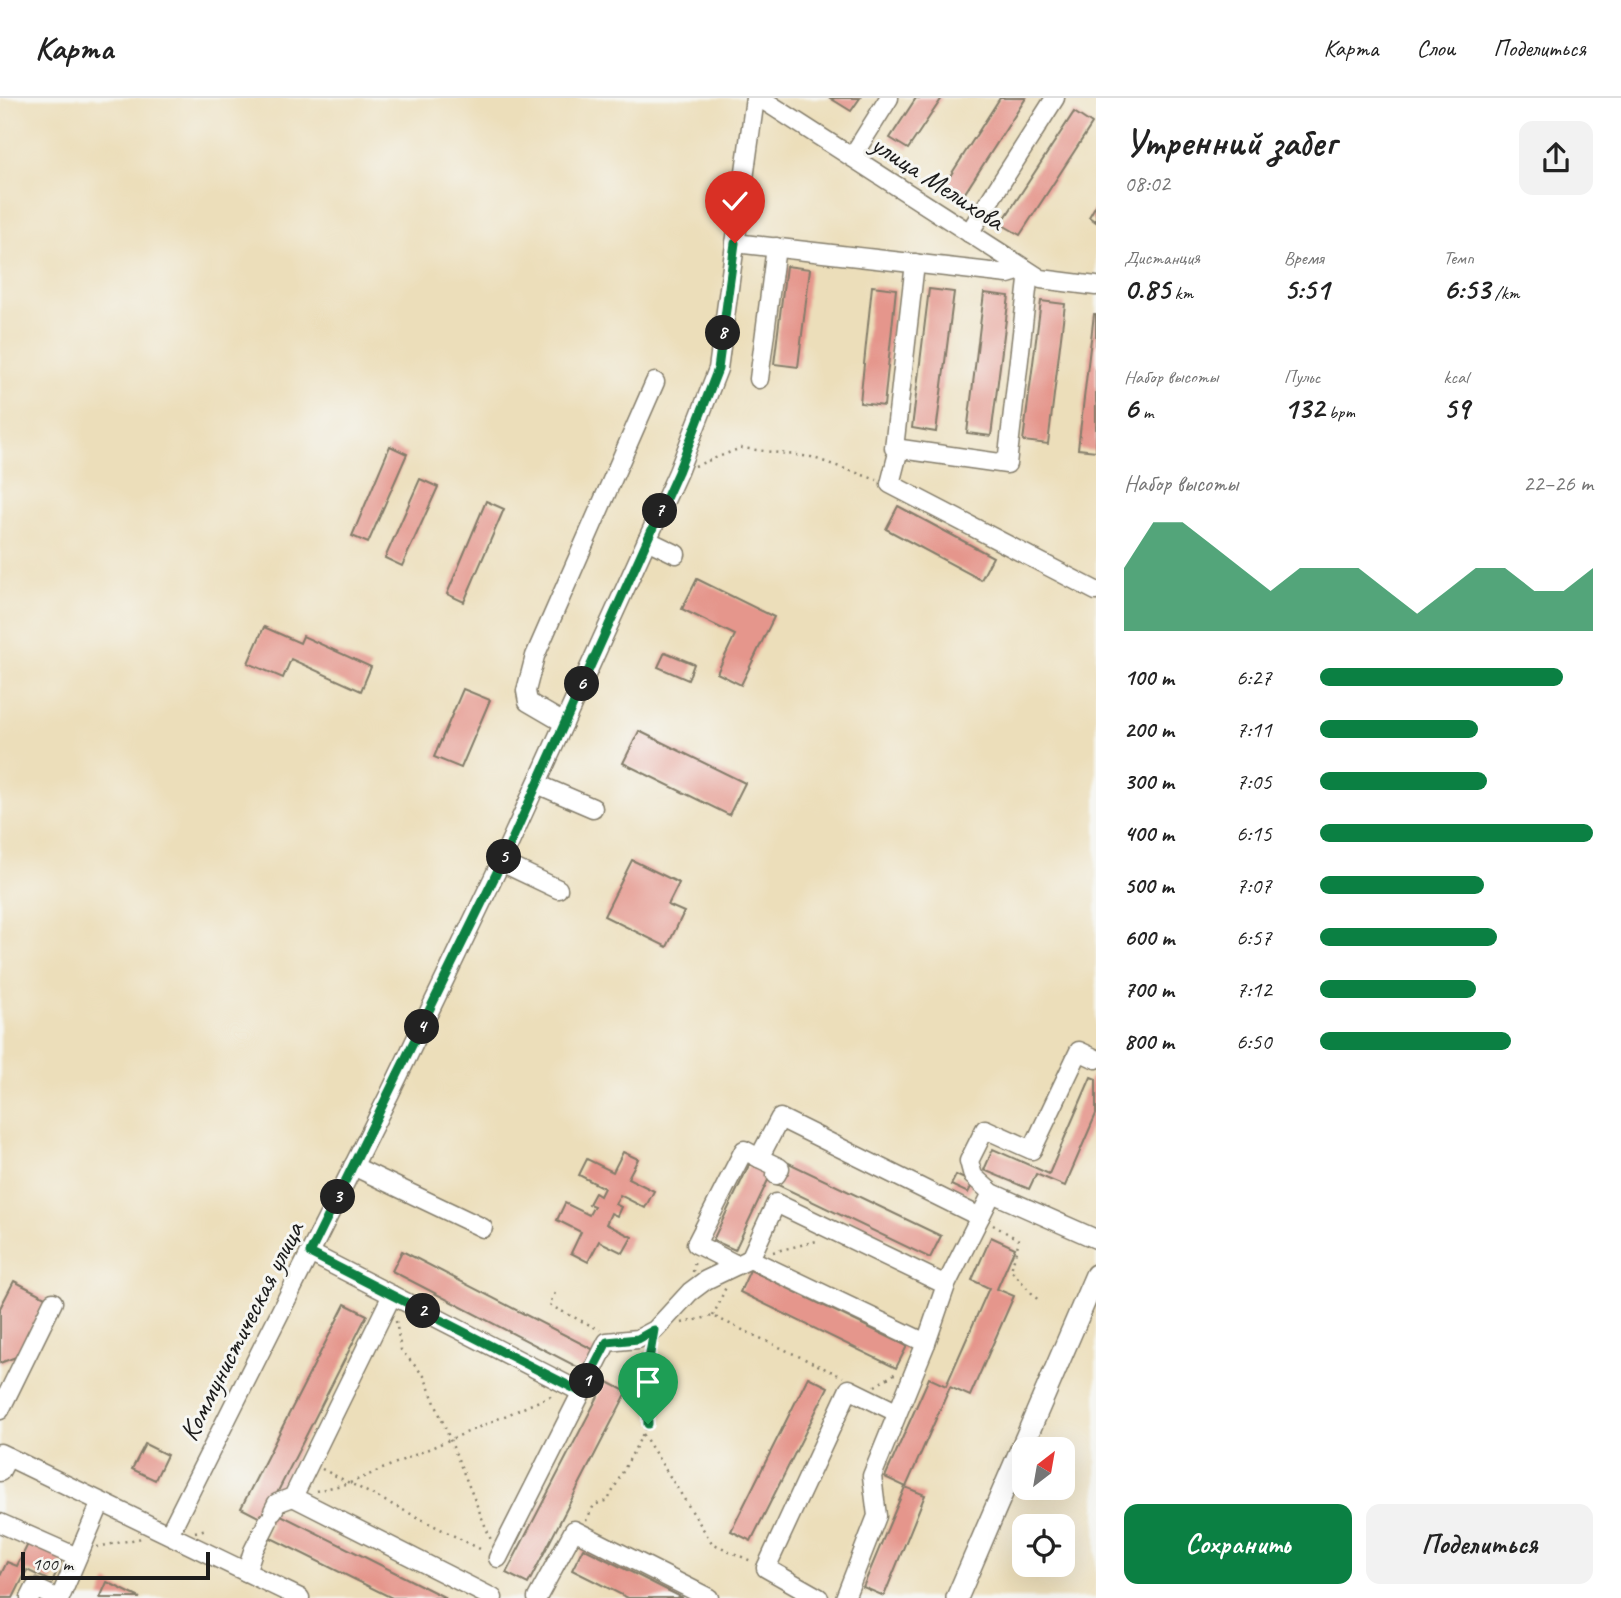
<!DOCTYPE html>
<html lang="ru">
<head>
<meta charset="utf-8">
<style>
  :root { --surface:#fff; --page:#f2f2f2; --text:#222; --muted:#767676; --line:#e0e0e0; --accent:#0b8043 }
  body { margin:0; font-family:Caveat,sans-serif; background:var(--page); color:var(--text); height:100vh; display:flex; flex-direction:column; font-size:26px; white-space:nowrap }
  * { box-sizing:border-box; margin:0 }
  p { font-size:23px; color:var(--muted) }
  .icon { flex:none; width:38px; height:38px; fill:none; stroke:currentColor; stroke-width:2; stroke-linecap:round; stroke-linejoin:round }
  .map { position:relative; flex:1; overflow:hidden }
  .panel { display:flex; flex-direction:column; background:var(--surface); width:525px }
  .panel>* { flex:none }
  .needle { width:46px; rotate:31deg }
  .buttons { position:absolute; left:1012px; top:1339px; display:grid; gap:14px }
  .buttons a { display:grid; place-items:center; width:63px; height:63px; border-radius:14px; background:var(--surface); box-shadow:0 7px 28px #0002; font-size:35px }
  .scale { position:absolute; left:21px; bottom:18px; width:189px; box-sizing:border-box; padding-left:7px; border:4px solid #1c1c1c; border-top:0; font-size:19px; line-height:24px; white-space:nowrap; color:#1c1c1c; -webkit-text-stroke:5px #f6f6f2; paint-order:stroke }
  .pin { position:absolute; display:grid; place-items:center; width:60px; height:60px; color:#fff; margin:-72px -30px; border-radius:50% 50% 50% 0; rotate:-45deg; box-shadow:0 0 7px #0007 }
  .pin .icon { rotate:45deg }
  .km { position:absolute; width:35px; height:35px; margin:-18px; border-radius:50%; background:#222; color:#fff; font-size:19px; line-height:35px; text-align:center }
  .round { display:grid; place-items:center; flex:none; width:74px; height:74px; border-radius:14px; background:var(--page) }
  .headline { display:flex; align-items:center; justify-content:space-between; height:119px; padding:0 28px }
  h1 { font-size:38px; font-weight:700; line-height:52px }
  .stats { display:grid; grid-template-columns:repeat(3,1fr); gap:10px; height:119px; padding:7px 28px }
  .stats div { display:grid; align-content:center }
  .stats b { font-size:30px; font-weight:700 }
  .stats small { font-size:19px; font-weight:400 }
  .stats p { font-size:19px }
  .chart { height:196px; padding:14px 28px }
  .chart p { display:flex; justify-content:space-between }
  .chart svg { width:100%; height:126px; margin-top:7px; fill:var(--accent); opacity:.7 }
  .cta { display:flex; gap:14px; margin-top:auto; padding:14px 28px }
  .cta a { flex:1; height:80px; border-radius:14px; background:var(--accent); color:#fff; font-size:28px; font-weight:700; line-height:80px; text-align:center }
  .cta a+a { background:var(--page); color:var(--text) }
  ul { padding:0 28px; list-style:none; font-size:23px }
  li { display:grid; grid-template-columns:112px 84px 1fr; align-items:center; height:52px }
  li i { height:18px; border-radius:9px; background:var(--accent) }
  header { display:flex; align-items:center; gap:42px; box-sizing:border-box; height:98px; padding:0 35px; background:var(--surface); border-bottom:2px solid var(--line) }
  header strong { font-size:33px }
  nav { display:flex; gap:38px; margin-inline-start:auto; font-size:24px }
  main { display:flex; flex:1; min-height:0 }
  .map>svg:first-child { display:block }
  .building { fill:#e5968c }
  .lines { fill:none; stroke-linecap:round; stroke-linejoin:round }
  .minor-casing { stroke:#847d6b; stroke-width:21 }
  .major-casing { stroke:#847d6b; stroke-width:24 }
  .path { stroke:#847d6b; stroke-width:2.5; stroke-dasharray:2 5; stroke-linecap:butt }
  .minor { stroke:#fff; stroke-width:18 }
  .major { stroke:#fff; stroke-width:21 }
  .route-casing { stroke:#fff; stroke-width:14 }
  .route { stroke:#0b8043; stroke-width:9 }
  .labels { text-anchor:middle; dominant-baseline:central; stroke-width:6; stroke-linejoin:round; paint-order:stroke }
  .street-label { font-size:28px; fill:#1c1c1c; stroke:#f6f6f2 }
</style>
</head>
<body>
<header>
<strong>Карта</strong>
<nav><a>Карта</a><a>Слои</a><a>Поделиться</a></nav>
</header>
<main>
<div class="map">
<svg width="1096" height="1500" viewBox="0 0 1096 1500">
  <rect width="100%" height="100%" fill="#f6f6f2"/>
  <filter id="ink" filterUnits="userSpaceOnUse"><feTurbulence type="fractalNoise" baseFrequency=".0143" numOctaves="2"/><feDisplacementMap in="SourceGraphic" scale="14" xChannelSelector="R" yChannelSelector="G"/><feConvolveMatrix kernelMatrix="1 2 1 2 8 2 1 2 1" color-interpolation-filters="sRGB"/></filter>
  <filter id="wash" filterUnits="userSpaceOnUse"><feTurbulence type="fractalNoise" baseFrequency=".00686" numOctaves="4" result="noise"/><feDisplacementMap in="SourceGraphic" scale="28" xChannelSelector="R" yChannelSelector="G"/><feGaussianBlur stdDeviation="1.57" result="paint"/><feColorMatrix in="noise" values="0 0 0 0 0 0 0 0 0 0 0 0 0 0 0 0 0 1.4 0 .05"/><feComposite in="paint" operator="in"/></filter>
  <g filter="url(#wash)">
    <rect width="100%" height="100%" fill="#ecdeba"/>
    <g id="blocks">
      <g class="building">
        <path d="M830 0H860L851 13Z"/>
        <path d="M916 0H942L908 51 890 40Z"/>
        <path d="M1000 0H1026L961 101 943 89Z"/>
        <path d="M1074 14 1092 26 1020 137 1001 126Z"/>
        <path d="M1096 107V124L1089 119Z"/>
        <path d="M786 168 810 171 798 269 774 266Z"/>
        <path d="M872 188 896 191 884 308 860 305Z"/>
        <path d="M929 191 954 194 936 334 912 330Z"/>
        <path d="M984 195 1009 198 991 338 967 335Z"/>
        <path d="M1041 203 1065 206 1048 346 1023 343Z"/>
        <path d="M1094 216H1096V353L1078 351Z"/>
        <path d="M390 348 407 356 368 445 352 438Z"/>
        <path d="M420 381 438 389 402 468 385 460Z"/>
        <path d="M486 403 504 411 464 504 447 496Z"/>
        <path d="M898 408 993 459 981 482 886 431Z"/>
        <path d="M697 481 774 519 741 587 717 575 735 537 682 511Z"/>
        <path d="M264 529 300 545 303 538 371 569 361 593 291 561 283 580 248 565Z"/>
        <path d="M665 554 694 566 688 582 658 569Z"/>
        <path d="M463 591 490 602 461 670 434 659Z"/>
        <path d="M639 633 745 685 729 717 623 665Z"/>
        <path d="M632 762 679 785 668 807 684 814 667 849 604 818Z"/>
        <path d="M1091 979 1096 981V1016L1065 1088 1036 1076 1029 1091 984 1072 993 1051 1049 1076Z"/>
        <path d="M623 1054 638 1061 628 1080 654 1093 645 1110 620 1097 615 1106 621 1109 617 1118 611 1115 606 1126 632 1139 623 1155 599 1143 588 1164 571 1155 581 1134 557 1122 565 1105 589 1117 594 1108 589 1106 595 1095 600 1098 604 1090 579 1077 587 1061 613 1074Z"/>
        <path d="M750 1065 781 1080 789 1065 941 1138 930 1160 768 1082 735 1152 713 1142Z"/>
        <path d="M956 1077 973 1085 968 1095 951 1087Z"/>
        <path d="M991 1139 1015 1150 997 1191 1014 1198 970 1298 950 1289 906 1389 885 1379 929 1280 946 1288 989 1190 972 1182Z"/>
        <path d="M402 1153 596 1253 585 1273 392 1173Z"/>
        <path d="M750 1172 907 1248 896 1270 740 1194Z"/>
        <path d="M14 1183 47 1200 16 1259 0 1265V1210Z"/>
        <path d="M345 1206 367 1217 269 1411 446 1500H392L267 1438 272 1426 241 1410Z"/>
        <path d="M808 1279 828 1289 751 1443 731 1433Z"/>
        <path d="M606 1283 627 1294 528 1486 506 1475Z"/>
        <path d="M145 1346 167 1357 155 1382 132 1371Z"/>
        <path d="M905 1389 925 1397 884 1498 863 1489Z"/>
        <path d="M29 1444 63 1460 52 1484 27 1472 13 1500H0V1478L7 1464 17 1468Z"/>
        <path d="M583 1450 683 1500H628L572 1472Z"/>
        <path d="M107 1484 140 1500H100Z"/>
      </g>
    </g>
  </g>
  <g filter="url(#ink)">
    <use href="#blocks" fill-opacity="0" stroke="#847d6b" stroke-width="2"/>
    <g class="lines">
      <g class="minor-casing">
        <g id="minor">
          <path d="M760 0 1041 181 1096 188"/>
          <path d="M852 59 889 0"/>
          <path d="M969 135 1055 0"/>
          <path d="M735 145 1008 176 1025 171"/>
          <path d="M915 165 894 350 1007 366 1029 174"/>
          <path d="M759 281 776 149"/>
          <path d="M899 351 890 386 1096 493"/>
          <path d="M647 442 676 456"/>
          <path d="M564 625 528 604 526 593 535 558 655 284"/>
          <path d="M537 686 593 710"/>
          <path d="M501 764 558 791"/>
          <path d="M1096 961 1079 953 1032 1052 985 1031 969 1063 973 1078 992 1095 1096 1141"/>
          <path d="M353 1068 483 1130"/>
          <path d="M776 1077 780 1070 759 1060 780 1020 980 1119"/>
          <path d="M310 1155 581 1294"/>
          <path d="M737 1167 696 1146 744 1052 759 1060"/>
          <path d="M926 1245 750 1161 776 1105 946 1187"/>
          <path d="M0 1312 53 1204"/>
          <path d="M0 1355 300 1500"/>
          <path d="M0 1374 8 1359"/>
          <path d="M293 1399 493 1500"/>
          <path d="M273 1413 277 1405 293 1399 392 1197"/>
          <path d="M0 1425 77 1459"/>
          <path d="M169 1436 390 995 501 764 678 374 718 271 755 0"/>
          <path d="M498 1460 607 1244 638 1241 655 1232 690 1194 706 1182 750 1161"/>
          <path d="M246 1474 253 1453 268 1423"/>
          <path d="M30 1500 35 1490 56 1500"/>
          <path d="M60 1500 101 1404"/>
          <path d="M537 1500 574 1432 709 1500"/>
          <path d="M819 1500 766 1470 849 1291 896 1314"/>
          <path d="M845 1500 877 1418 872 1378 926 1245 946 1187 992 1095"/>
        </g>
      </g>
      <g class="major-casing">
        <path id="major" d="M957 1500 1096 1177"/>
      </g>
      <g class="path">
        <path d="M695 368 741 350 811 359 877 382"/>
        <path d="M993 1127 1019 1142 1011 1172 1038 1202"/>
        <path d="M773 1154 817 1143"/>
        <path d="M693 1174 695 1160"/>
        <path d="M555 1195 549 1207 600 1232"/>
        <path d="M713 1218 726 1189"/>
        <path d="M396 1223 401 1252 424 1278 491 1442"/>
        <path d="M682 1225 713 1218 843 1279"/>
        <path d="M875 1288 896 1275"/>
        <path d="M643 1336 712 1445 753 1464"/>
        <path d="M322 1371 484 1453"/>
        <path d="M316 1393 350 1385 553 1297"/>
        <path d="M586 1423 594 1407 608 1402 648 1326 646 1279 651 1252"/>
        <path d="M195 1434 207 1431"/>
        <path d="M97 1449 142 1440"/>
      </g>
      <use href="#minor" class="minor"/>
      <use href="#major" class="major"/>
    </g>
  </g>
  <g class="lines" filter="url(#ink)">
    <g class="route-casing">
      <path id="route" d="M648 1326 646 1279 654 1232 638 1241 607 1244 581 1294 310 1155 502 764 678 374 718 271 735 145"/>
    </g>
    <use href="#route" class="route"/>
  </g>
  <g class="labels">
    <g class="street-label">
      <text transform="translate(938 84) rotate(33)">улица Мелихова</text>
      <text transform="translate(241 1233) rotate(-63)">Коммунистическая улица</text>
    </g>
  </g>
</svg>
<div class="buttons">
<a><svg class="needle" viewBox="-14 -14 28 28"><path d="M0-13l5 13h-10z" fill="#e53935"/><path d="M0 13l5-13h-10z" fill="#767676"/></svg></a>
<a><svg class="icon" aria-label="locate" viewBox="0 0 24 24"><circle cx="12" cy="12" r="6"/><path d="M12 2v4M12 18v4M2 12h4M18 12h4"/></svg></a>
</div>
<div class="scale">100 m</div>
<div class="pin" style="left:648px;top:1326px;background:#1e9e55"><svg class="icon" aria-label="arrive" viewBox="0 0 24 24"><path d="M6 21V4h12l-3 4 3 4H6"/></svg></div>
<div class="pin" style="left:735px;top:145px;background:#d93025"><svg class="icon" aria-label="check" viewBox="0 0 24 24"><path d="M5 12l5 5 9-10"/></svg></div>
<b class="km" style="left:587px;top:1283px">1</b>
<b class="km" style="left:423px;top:1213px">2</b>
<b class="km" style="left:338px;top:1099px">3</b>
<b class="km" style="left:422px;top:929px">4</b>
<b class="km" style="left:504px;top:759px">5</b>
<b class="km" style="left:582px;top:586px">6</b>
<b class="km" style="left:660px;top:413px">7</b>
<b class="km" style="left:723px;top:235px">8</b>
</div>
<section class="panel">
<div class="headline"><div><h1>Утренний забег</h1><p>08:02</p></div><a class="round"><svg class="icon" aria-label="share" viewBox="0 0 24 24"><path d="M12 15V3M7 8l5-5 5 5M5 13v7h14v-7"/></svg></a></div>
<div class="stats">
<div><p>Дистанция</p><b>0.85<small> km</small></b></div>
<div><p>Время</p><b>5:51</b></div>
<div><p>Темп</p><b>6:53<small> /km</small></b></div>
</div>
<div class="stats">
<div><p>Набор высоты</p><b>6<small> m</small></b></div>
<div><p>Пульс</p><b>132<small> bpm</small></b></div>
<div><p>kcal</p><b>59</b></div>
</div>
<div class="chart"><p><span>Набор высоты</span>22–26 m</p>
<svg viewBox="0 0 160 44" preserveAspectRatio="none"><path d="M0 44V22L10 6L20 6L30 14L40 22L50 30L60 22L70 22L80 22L90 30L100 38L110 30L120 22L130 22L140 30L150 30L160 22V44z"/></svg>
</div>
<ul>
<li><b>100 m</b>6:27<i style="width:89%"></i></li>
<li><b>200 m</b>7:11<i style="width:58%"></i></li>
<li><b>300 m</b>7:05<i style="width:61%"></i></li>
<li><b>400 m</b>6:15<i style="width:100%"></i></li>
<li><b>500 m</b>7:07<i style="width:60%"></i></li>
<li><b>600 m</b>6:57<i style="width:65%"></i></li>
<li><b>700 m</b>7:12<i style="width:57%"></i></li>
<li><b>800 m</b>6:50<i style="width:70%"></i></li>
</ul>
<div class="cta"><a>Сохранить</a><a>Поделиться</a></div>
</section>
</main>
</body>
</html>
